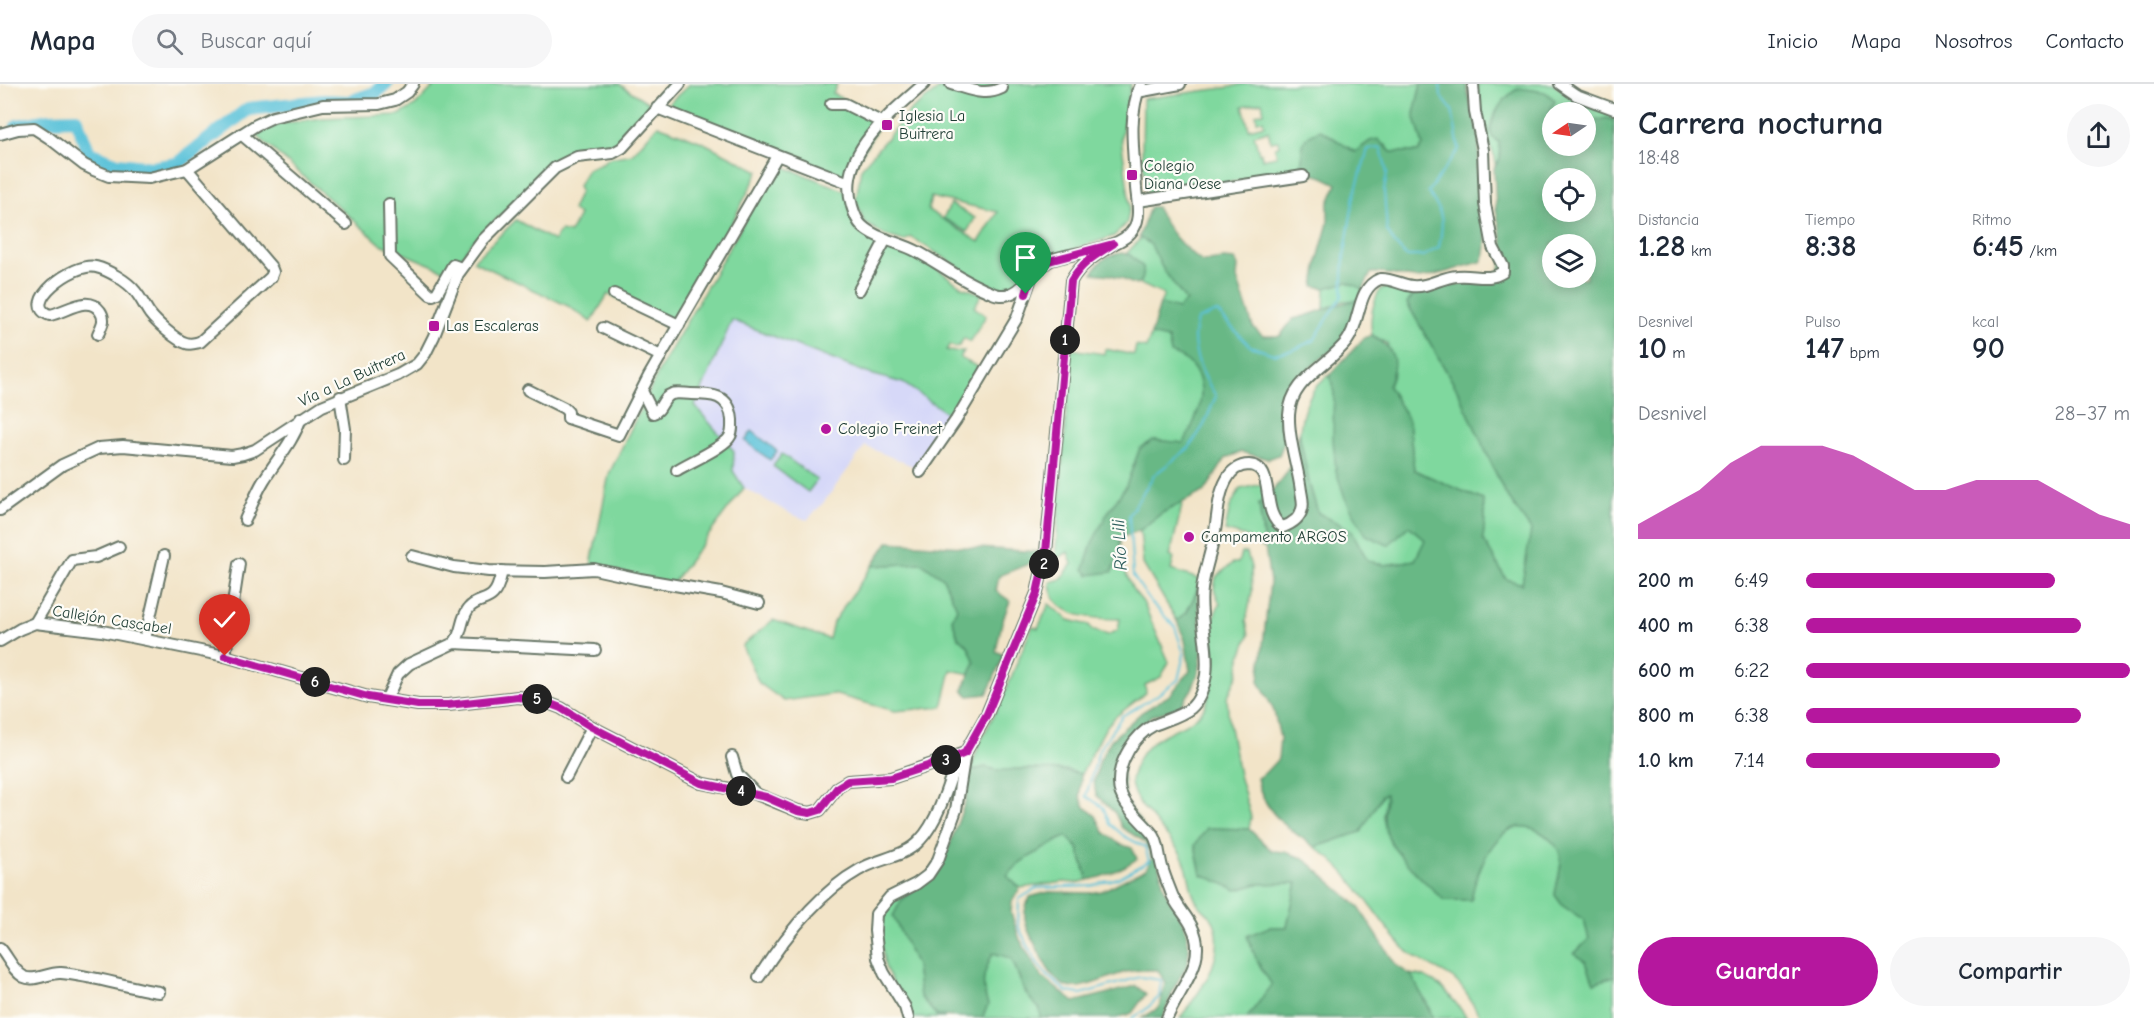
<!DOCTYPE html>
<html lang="es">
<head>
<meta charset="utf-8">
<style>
  :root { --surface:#fff; --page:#f6f6f7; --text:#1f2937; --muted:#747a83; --line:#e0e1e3; --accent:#b5179e }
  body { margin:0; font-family:"Comic Neue",sans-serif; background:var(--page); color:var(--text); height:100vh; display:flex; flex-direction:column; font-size:22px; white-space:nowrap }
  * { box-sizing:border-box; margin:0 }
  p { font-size:20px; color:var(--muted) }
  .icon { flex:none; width:33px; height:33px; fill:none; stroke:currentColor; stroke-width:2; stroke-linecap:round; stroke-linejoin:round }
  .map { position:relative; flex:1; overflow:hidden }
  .sheet { display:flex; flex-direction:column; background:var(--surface); width:540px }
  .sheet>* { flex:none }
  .needle { width:39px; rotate:257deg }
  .buttons { position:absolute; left:1542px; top:18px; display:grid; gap:12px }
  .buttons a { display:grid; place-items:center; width:54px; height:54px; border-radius:50%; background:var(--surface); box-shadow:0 3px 15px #0003; font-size:30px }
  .pin { position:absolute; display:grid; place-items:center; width:51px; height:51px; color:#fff; margin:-62px -26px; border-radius:50% 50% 50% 0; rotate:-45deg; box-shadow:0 0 6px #0007 }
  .pin .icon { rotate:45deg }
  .km { position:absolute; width:30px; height:30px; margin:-15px; border-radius:50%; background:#222; color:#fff; font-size:16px; line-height:30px; text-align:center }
  .round { display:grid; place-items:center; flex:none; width:63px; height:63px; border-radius:32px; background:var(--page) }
  .head { display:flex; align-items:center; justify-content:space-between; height:102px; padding:0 24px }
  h1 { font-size:33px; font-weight:700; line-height:45px }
  .stats { display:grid; grid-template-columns:repeat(3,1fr); gap:9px; height:102px; padding:6px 24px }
  .stats div { display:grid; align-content:center }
  .stats b { font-size:30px; font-weight:700 }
  .stats small { font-size:16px; font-weight:400 }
  .stats p { font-size:16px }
  .chart { height:168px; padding:12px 24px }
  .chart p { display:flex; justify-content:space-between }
  .chart svg { width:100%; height:108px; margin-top:6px; fill:var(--accent); opacity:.7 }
  .button { display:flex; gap:12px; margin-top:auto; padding:12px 24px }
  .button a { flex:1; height:69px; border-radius:36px; background:var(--accent); color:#fff; font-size:24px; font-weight:700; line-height:69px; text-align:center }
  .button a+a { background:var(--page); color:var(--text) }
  ul { padding:0 24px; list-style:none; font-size:20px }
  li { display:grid; grid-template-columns:96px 72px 1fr; align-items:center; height:45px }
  li i { height:15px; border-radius:8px; background:var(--accent) }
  header { display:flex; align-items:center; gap:36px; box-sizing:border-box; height:84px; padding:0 30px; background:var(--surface); border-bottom:2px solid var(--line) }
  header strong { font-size:28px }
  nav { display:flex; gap:33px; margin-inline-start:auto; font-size:21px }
  .search { width:420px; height:54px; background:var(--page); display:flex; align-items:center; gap:15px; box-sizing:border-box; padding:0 21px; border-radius:33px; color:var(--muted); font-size:22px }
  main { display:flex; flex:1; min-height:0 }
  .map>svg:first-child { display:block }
  .built { fill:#d6d8f8 }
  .green { fill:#7fd89e; stroke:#4f8a69; stroke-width:1.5; fill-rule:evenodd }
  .forest { fill:#67b885; stroke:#437a5c; stroke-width:1.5; fill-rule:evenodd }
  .water { fill:#5cc2d9; stroke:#3e8086; stroke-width:1.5 }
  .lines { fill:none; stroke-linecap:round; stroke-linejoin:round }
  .stream { stroke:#5cc2d9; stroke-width:2 }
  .river { stroke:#5cc2d9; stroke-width:14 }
  .minor-casing { stroke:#697768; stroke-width:14 }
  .minor { stroke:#fff; stroke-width:10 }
  .route-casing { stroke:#fff; stroke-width:12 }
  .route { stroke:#b5179e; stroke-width:8 }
  .poi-dot { fill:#b5179e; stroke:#fdfcf7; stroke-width:2 }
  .labels { text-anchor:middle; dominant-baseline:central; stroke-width:4.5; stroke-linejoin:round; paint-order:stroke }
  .poi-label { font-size:16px; fill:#1f3d34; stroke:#fdfcf7; text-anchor:start }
  .street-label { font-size:16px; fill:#1f3d34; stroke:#fdfcf7 }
  .water-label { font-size:18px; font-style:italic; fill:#2e5e5d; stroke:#fdfcf7 }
</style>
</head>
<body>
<header>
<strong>Mapa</strong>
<div class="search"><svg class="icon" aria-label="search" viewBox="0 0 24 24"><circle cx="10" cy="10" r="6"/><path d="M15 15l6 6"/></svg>Buscar aquí</div>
<nav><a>Inicio</a><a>Mapa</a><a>Nosotros</a><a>Contacto</a></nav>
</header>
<main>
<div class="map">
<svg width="1614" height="934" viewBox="0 0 1614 934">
  <rect width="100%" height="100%" fill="#fdfcf7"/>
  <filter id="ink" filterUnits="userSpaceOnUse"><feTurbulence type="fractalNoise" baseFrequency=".0167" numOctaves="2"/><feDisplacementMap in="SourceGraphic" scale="12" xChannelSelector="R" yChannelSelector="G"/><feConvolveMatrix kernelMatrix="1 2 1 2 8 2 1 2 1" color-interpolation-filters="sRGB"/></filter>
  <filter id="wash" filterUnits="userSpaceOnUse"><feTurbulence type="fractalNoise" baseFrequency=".008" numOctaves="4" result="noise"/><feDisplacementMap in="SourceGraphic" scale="24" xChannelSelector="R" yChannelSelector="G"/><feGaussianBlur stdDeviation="1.35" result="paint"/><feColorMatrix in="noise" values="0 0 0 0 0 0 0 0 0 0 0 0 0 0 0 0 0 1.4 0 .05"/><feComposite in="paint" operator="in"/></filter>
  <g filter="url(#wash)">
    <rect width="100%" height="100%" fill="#f2e4c8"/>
    <path class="built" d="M732 236 867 289 903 299 947 329 915 383 865 362 824 418 807 436 791 430 744 404 733 387 734 367 695 322Z"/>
    <g class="green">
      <path d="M436 0H619L652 21 635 42 614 62 597 68 576 67 560 76 470 160 451 189 381 160 256 51 279 40 322 34 399 31 415 22Z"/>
      <path d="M690 0H837L833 10 883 35 847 95 675 26 669 19Z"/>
      <path d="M946 0H1131L1121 53 1130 121 1127 138 1114 152 1074 165 1017 200 996 208 961 194 962 185 911 153 904 157 884 151 864 138 856 116 861 84 911 26ZM931 113 998 128 979 158 928 126Z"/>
      <path d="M1242 0H1421L1414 30 1423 62 1418 68H1391L1386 61 1370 57 1355 68 1328 50 1302 64 1303 75 1300 86 1148 112 1142 73 1143 15 1231 3ZM1262 18 1264 28 1256 30 1257 37 1263 36 1264 41 1249 45 1243 22ZM1268 47 1271 58 1278 57 1279 62 1275 63 1277 72 1262 75 1261 69H1259L1254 51Z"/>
      <path d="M1477 0H1554C1577 19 1586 22 1614 29V37L1607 34 1586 39V28H1552V37L1549 29 1555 17 1534 6 1518 5C1503 13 1478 44 1499 58L1500 74 1495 84V73L1483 47V36Z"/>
      <path d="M658 41 702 58 759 87 678 241 608 210 591 238 568 222 473 177 516 136 554 157 560 147 570 149 579 131 572 126 580 107 578 102 587 85 602 79 609 74 632 70Z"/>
      <path d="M777 80 846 107 850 126 881 159 928 178 962 203 982 210 974 223 986 232 970 258 964 254 959 262 954 263 950 261 946 266 954 268 964 267 960 274 982 285 959 323 947 329 903 299 867 289 732 236 695 322 734 367 733 387 744 404 672 500 591 481 609 390 661 283Z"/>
      <path d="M951 120 975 134 967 148 943 134Z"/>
      <path d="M1141 154 1151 161 1163 185 1186 217 1178 225 1160 220 1164 211 1138 199 1141 197 1143 183 1130 171 1126 170Z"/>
      <path d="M1347 198 1363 205 1360 216 1343 217 1324 225 1325 204Z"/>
      <path d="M1390 202 1418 205 1407 219 1459 309 1505 409 1532 446 1522 500 1506 495 1483 455 1485 433 1483 416 1414 386 1409 337 1388 302 1394 289 1387 259 1372 251C1369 233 1373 220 1380 205Z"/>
      <path d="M1151 251 1168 255 1171 269C1177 272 1187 275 1191 281 1212 305 1196 336 1184 359L1154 356 1140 364 1126 402 1107 430 1112 488 1120 467 1125 487 1133 506 1143 518 1169 578 1161 593 1145 601 1146 609 1115 633 1106 643 1081 690 1066 686 1015 685 1002 688 985 683 971 687C977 658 990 641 1002 615 1013 591 1021 566 1033 542L1038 544 1049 520 1069 536 1089 541 1092 546 1108 551 1118 546 1120 535C1092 535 1051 533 1050 498L1061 495 1072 480 1068 468 1055 476 1071 265 1104 270 1105 265 1134 271 1136 262 1146 264Z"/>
      <path d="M1330 291 1334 309 1333 333 1409 442 1425 456 1415 476 1385 481 1368 477 1351 446 1318 429C1312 410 1298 365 1300 347 1302 326 1311 301 1330 291Z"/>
      <path d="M782 370 817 396 808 408 773 382Z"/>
      <path d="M1262 400 1272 407 1259 420 1264 463 1263 464 1247 453 1225 447 1230 423 1240 405Z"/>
      <path d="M1183 417 1170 472 1174 474 1171 486 1199 495C1197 511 1189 526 1177 537L1143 480 1140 446 1162 429Z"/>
      <path d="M1241 469H1247L1251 483 1252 508 1246 537 1249 551 1241 572 1238 590 1227 614 1229 638 1239 691 1251 733 1249 745 1208 744 1195 761 1201 790 1237 806 1257 800 1297 798 1287 843H1269L1257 877 1272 901 1247 934H1180C1199 909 1224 878 1216 844 1213 830 1200 826 1195 815 1189 802 1189 785 1182 772 1177 762 1166 752 1159 743 1149 729 1133 717 1131 698 1131 690 1135 683 1138 676 1155 644 1190 647 1204 624 1215 607 1212 559 1213 538L1215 529 1220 520 1214 505 1216 493 1233 479H1238Z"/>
      <path d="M922 479 943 494 957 524 952 535 958 553 968 562 975 578 970 590 951 586 942 623 895 627 833 610 784 617 759 599 742 562 773 536 829 555 833 538 872 482Z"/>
      <path d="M1386 709 1383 733 1391 761 1413 786 1444 816 1471 815C1476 784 1501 723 1542 749 1550 754 1560 764 1561 774 1562 783 1556 802 1555 811L1563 822 1584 836 1589 855 1574 870 1586 878 1594 899 1614 892V934H1481C1473 921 1464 902 1451 893 1435 883 1418 878 1404 864 1373 831 1354 789 1315 763 1331 759 1345 752 1361 748L1382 711Z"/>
      <path d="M1067 752 1078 764 1088 796 1076 799 1064 798 1020 804 1006 792 1022 777Z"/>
      <path d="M916 806 901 817 893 832 916 881 920 913 937 932 945 934H910L885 883 878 836 893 817Z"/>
      <path d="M993 869 1011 874C1022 897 1019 906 1040 925L1041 934H982L988 921C980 900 983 889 993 869Z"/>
      <path d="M1409 890C1436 891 1453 914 1467 934H1433L1427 919Z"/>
    </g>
    <g class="forest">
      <path d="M1421 0H1467C1468 20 1478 39 1479 59 1480 71 1477 84 1478 96 1480 115 1493 164 1481 178 1462 182 1436 193 1417 194 1401 194 1387 187 1371 189L1363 205 1347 198 1325 204 1314 202 1319 171 1328 139V121L1337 100 1323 93 1300 86C1306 65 1295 54 1321 46L1355 68 1370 57 1378 55 1391 68H1418L1423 61 1414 30Z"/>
      <path d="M1519 4 1545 8 1555 16 1549 29 1552 37V62H1586V39L1607 34 1614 37V892L1594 899 1586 878 1574 870 1589 855 1584 836 1563 822 1555 811C1556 802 1562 783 1561 774 1560 764 1550 754 1542 749 1501 723 1476 785 1471 816H1444C1425 797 1390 769 1385 743 1382 732 1386 721 1386 710L1382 711 1361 748C1345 752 1331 759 1315 763 1288 745 1263 728 1257 694L1265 689 1278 675 1280 654 1274 627 1259 597 1270 498 1259 420C1286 393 1293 387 1299 348L1309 399 1318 429 1351 446 1368 477 1385 481 1415 476 1425 456 1409 442 1388 461 1366 451 1345 414 1336 387 1333 356 1334 309 1330 291 1364 254 1372 251C1395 265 1399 276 1388 302L1409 337 1414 386 1483 416 1485 433 1483 455 1506 495 1522 500 1531 446 1505 409 1459 309 1407 219 1418 205C1446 203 1473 200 1499 188L1503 173V159L1496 125 1494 85 1500 74 1499 58 1493 54 1490 47C1493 29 1503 13 1519 4ZM1552 94H1586V128H1552ZM1552 160H1586V194H1552Z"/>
      <path d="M1150 123H1156C1169 148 1180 161 1202 178L1223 175 1235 176 1238 182 1237 194 1253 243 1263 252H1280L1293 235C1316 231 1336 218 1360 216L1344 256 1304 289 1292 310 1285 356 1279 371 1268 375 1241 368 1226 374 1205 407 1162 429 1140 446 1120 454V467L1112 488 1089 491 1084 485 1092 459 1107 430 1126 402 1140 364 1154 356 1184 359C1196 336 1212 305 1191 281 1187 275 1177 272 1171 269L1168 255 1151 251 1160 220 1178 225 1186 217 1163 185 1151 161 1139 153Z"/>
      <path d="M1122 169 1130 171 1143 183C1144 192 1144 196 1136 201L1112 191 1093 189C1098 176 1109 171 1122 169Z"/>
      <path d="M888 458 1039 468 1038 476 999 492 996 507 1010 517 1002 538 996 567 1004 571 987 610 969 612 963 606 975 578 968 562 958 553 952 535 957 524 943 494 922 479 872 482Z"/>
      <path d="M1198 505 1202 569 1199 588 1192 605 1180 623 1151 632 1140 642 1121 671 1126 718 1152 754 1165 807 1185 841 1189 863 1188 879 1174 904 1163 934H1142L1159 924 1165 899 1158 886C1147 886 1136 885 1126 888 1113 891 1080 907 1068 903 1052 898 1042 874 1035 860 1026 844 1020 831 1030 813L1049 808 1089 809 1102 807 1146 785 1152 774 1150 767 1144 757 1122 744 1115 729 1096 711 1094 697 1100 676 1111 656 1142 628 1170 611 1190 587 1185 556 1177 537 1187 528Z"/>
      <path d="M985 683C1003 688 1002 686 1018 685 1040 685 1061 685 1081 690L1080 712 1085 723 1096 732 1104 748 1120 760 1132 764 1137 775C1122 785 1106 793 1088 796L1078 764 1066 752 1022 777 1007 792 1020 804 1012 818 1011 829 1020 856 1042 893 1074 918 1136 902 1146 910 1132 929 1117 934H1041L1040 925C1019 906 1023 897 1011 874L993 869C983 889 980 900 988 921L982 934 937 932 920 912 916 881 893 832 901 817 935 789 945 774 965 718 971 687Z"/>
      <path d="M1207 744 1249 745 1272 767 1285 768 1303 774 1358 822 1396 881 1412 892 1433 934H1247L1272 901 1257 877 1247 852 1269 843H1287L1297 799 1257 800 1237 806 1201 790 1195 761Z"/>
    </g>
    <path class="water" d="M752 347 777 367 770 376 745 357Z"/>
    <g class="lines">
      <path class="stream" d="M1132 934 1144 927 1159 913 1161 896 1140 893 1081 910 1067 908 1049 893 1038 880 1027 860 1018 842 1019 815 1037 804 1091 802 1118 794 1149 777 1145 763 1124 752 1110 740 1103 723 1086 712 1099 666 1122 632 1156 612 1178 596 1184 570 1175 543 1150 517 1133 492 1129 431 1154 391 1189 364 1204 341 1216 312C1202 291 1188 262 1197 236L1217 228 1250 262 1273 270 1293 266 1314 256 1342 212 1344 174 1354 112 1368 65 1381 64 1387 89 1384 107 1387 147 1395 160 1406 172H1424L1439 163C1444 136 1444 131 1428 108L1459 65 1452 26 1441 12 1440 0"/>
      <path class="river" d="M17 42 48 36 76 35 89 69 118 80 152 84 177 80 248 25 324 17 349 18 375 9 386 0"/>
    </g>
  </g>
  <g filter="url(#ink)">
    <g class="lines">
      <g class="minor-casing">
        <g id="minor">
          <path d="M924 0C891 29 836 71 852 122 854 129 857 137 862 142 876 155 899 158 916 167 939 179 959 195 983 205 988 207 995 211 1000 211 1023 213 1032 184 1051 176 1074 168 1122 166 1134 144 1141 133 1137 116 1136 104 1134 70 1127 32 1141 0"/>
          <path d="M951 0C969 5 984 13 1002 4"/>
          <path d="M1560 0 1576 11 1614 25"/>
          <path d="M1137 8 1180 0"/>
          <path d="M831 20H845L881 38"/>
          <path d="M657 24 849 99"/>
          <path d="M0 50 18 45 34 44 48 53 84 81 94 86 109 92 149 94 187 85 256 41 273 33 323 21 379 20 395 16 407 8 413 0"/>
          <path d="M241 50 346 140"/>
          <path d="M1138 117 1303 92"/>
          <path d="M389 120 390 172 430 210 433 211 437 209 453 181 461 184"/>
          <path d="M859 206 886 155"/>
          <path d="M614 210 679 241"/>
          <path d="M603 244 661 272"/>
          <path d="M98 250C102 241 106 236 100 227 88 210 66 228 50 231 18 221 74 177 96 183 108 186 127 197 135 207 141 214 145 223 150 230 156 238 177 257 186 259 191 261 195 259 200 258L271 193 273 188 271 183 187 85"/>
          <path d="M528 306 564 324 568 328V334L619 351 649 292 777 72"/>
          <path d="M642 307 653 329C662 327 662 313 672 310 677 308 685 310 691 310 711 310 730 310 732 336 732 342 733 349 729 354 722 364 688 379 677 386"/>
          <path d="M340 313 345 345 344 376"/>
          <path d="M920 388 956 336 1017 234 1031 194"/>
          <path d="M0 426 62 381 99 364 123 362 232 372 243 370 255 366 322 322 398 291 417 280 425 270 434 252 458 190 483 156 555 84 577 73 613 69 622 64 680 0"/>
          <path d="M245 436C251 423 256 409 264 396 277 375 293 358 301 334"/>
          <path d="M412 472 454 483 489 487 545 488 594 485 640 495 721 509 759 519"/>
          <path d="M35 539 72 476 96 473 119 463"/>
          <path d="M145 555 164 472"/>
          <path d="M0 557 20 545 35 539 102 547 225 572 368 613 418 621H448L518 613 540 616 561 624 592 643 701 699 756 710 798 727 810 729 820 726 838 703 848 697 891 694 965 669"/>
          <path d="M454 559C463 549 460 535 469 524 475 516 487 517 493 510 499 504 500 494 502 487"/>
          <path d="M225 572 239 480"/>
          <path d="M386 616 398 590 409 580 454 559 595 566"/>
          <path d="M732 673 737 690 756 710"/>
          <path d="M566 693 592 643"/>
          <path d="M0 864C8 873 13 887 24 893 35 898 49 888 61 889 94 892 126 903 159 908"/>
          <path d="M759 893C784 854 818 809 859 786 878 774 904 774 920 756 939 736 949 698 958 672"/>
          <path d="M908 934 905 923 884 889 878 874 875 847 876 830 890 813 916 800 928 791 938 776 956 726 965 669 987 630 1037 509 1046 468 1071 197C1081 179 1096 171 1113 160"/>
          <path d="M1167 934C1179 904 1209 877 1192 843 1186 830 1175 821 1171 808 1168 800 1164 791 1162 783 1159 773 1159 760 1154 752 1143 737 1119 720 1119 700 1118 678 1134 651 1154 641 1166 636 1181 632 1191 624 1200 616 1204 602 1206 591 1210 562 1198 534 1202 505 1204 487 1211 470 1214 452 1218 434 1217 412 1227 395 1231 387 1239 381 1249 381 1277 382 1259 430 1283 443 1291 440 1300 434 1302 425 1304 420 1302 413 1301 407 1298 382 1288 357 1289 331 1290 296 1328 282 1347 257 1361 239 1356 204 1380 195 1391 194 1401 201 1412 202 1428 204 1441 193 1457 192 1474 190 1488 198 1503 188V182L1493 163 1485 120 1483 66 1475 28 1473 0"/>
        </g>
      </g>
      <use href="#minor" class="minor"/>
    </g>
  </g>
  <g class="lines" filter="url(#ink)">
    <g class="route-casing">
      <path id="route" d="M225 572 368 613 418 621H448L518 613 540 616 561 624 592 643 701 699 766 713 798 727 810 729 820 726 838 703 848 697 891 694 958 672 965 669 987 630 1037 509 1046 468 1071 197C1081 179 1096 171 1113 160L1049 177 1032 191 1026 210"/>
    </g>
    <use href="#route" class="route"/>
  </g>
  <g class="poi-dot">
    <rect x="881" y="35" width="12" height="12" rx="3"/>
    <rect x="1126" y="85" width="12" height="12" rx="3"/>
    <rect x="428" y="236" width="12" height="12" rx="3"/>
    <circle cx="826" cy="345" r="6"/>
    <circle cx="1189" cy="453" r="6"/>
  </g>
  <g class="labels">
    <g class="poi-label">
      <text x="899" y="32">Iglesia La<tspan x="899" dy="18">Buitrera</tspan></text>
      <text x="1144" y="82">Colegio<tspan x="1144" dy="18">Diana Oese</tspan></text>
      <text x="446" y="242">Las Escaleras</text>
      <text x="838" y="345">Colegio Freinet</text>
      <text x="1201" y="453">Campamento ARGOS</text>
    </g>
    <g class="street-label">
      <text transform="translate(352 294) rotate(-25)">Vía a La Buitrera</text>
      <text transform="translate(112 536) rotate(9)">Callejón Cascabel</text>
    </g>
    <g class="water-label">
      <text transform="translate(1120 461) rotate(-93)">Río Lili</text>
    </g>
  </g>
</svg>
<div class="buttons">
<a><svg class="needle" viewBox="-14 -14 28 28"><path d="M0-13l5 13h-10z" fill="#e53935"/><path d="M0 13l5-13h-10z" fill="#747a83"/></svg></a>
<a><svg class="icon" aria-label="locate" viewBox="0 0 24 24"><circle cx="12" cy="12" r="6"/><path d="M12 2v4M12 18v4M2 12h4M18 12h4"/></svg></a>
<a><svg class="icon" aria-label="layers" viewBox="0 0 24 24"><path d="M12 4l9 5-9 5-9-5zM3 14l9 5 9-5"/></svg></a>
</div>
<div class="pin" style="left:1026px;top:210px;background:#1e9e55"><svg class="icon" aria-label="arrive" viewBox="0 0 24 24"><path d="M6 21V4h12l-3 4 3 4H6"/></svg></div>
<div class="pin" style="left:225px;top:572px;background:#d93025"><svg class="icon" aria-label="check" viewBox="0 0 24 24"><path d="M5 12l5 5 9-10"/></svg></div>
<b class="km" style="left:1065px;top:256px">1</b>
<b class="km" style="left:1044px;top:480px">2</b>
<b class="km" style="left:946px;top:676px">3</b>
<b class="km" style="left:741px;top:707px">4</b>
<b class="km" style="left:537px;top:615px">5</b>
<b class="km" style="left:315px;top:598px">6</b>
</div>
<section class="sheet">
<div class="head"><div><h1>Carrera nocturna</h1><p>18:48</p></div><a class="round"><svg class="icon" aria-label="share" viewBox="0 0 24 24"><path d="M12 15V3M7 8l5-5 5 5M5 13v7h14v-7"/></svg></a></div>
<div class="stats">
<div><p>Distancia</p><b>1.28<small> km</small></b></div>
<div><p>Tiempo</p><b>8:38</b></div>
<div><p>Ritmo</p><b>6:45<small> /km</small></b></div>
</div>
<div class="stats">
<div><p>Desnivel</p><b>10<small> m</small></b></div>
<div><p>Pulso</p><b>147<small> bpm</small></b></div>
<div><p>kcal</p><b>90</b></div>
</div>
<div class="chart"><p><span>Desnivel</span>28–37 m</p>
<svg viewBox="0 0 160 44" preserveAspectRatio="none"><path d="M0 44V38L10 31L20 24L30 13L40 6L50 6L60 6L70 10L80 17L90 24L100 24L110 20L120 20L130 20L140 27L150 34L160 38V44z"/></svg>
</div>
<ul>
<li><b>200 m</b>6:49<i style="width:77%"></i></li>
<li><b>400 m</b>6:38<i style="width:85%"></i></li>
<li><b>600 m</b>6:22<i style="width:100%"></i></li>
<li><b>800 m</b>6:38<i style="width:85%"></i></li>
<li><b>1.0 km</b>7:14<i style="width:60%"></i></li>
</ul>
<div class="button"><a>Guardar</a><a>Compartir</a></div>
</section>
</main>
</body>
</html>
